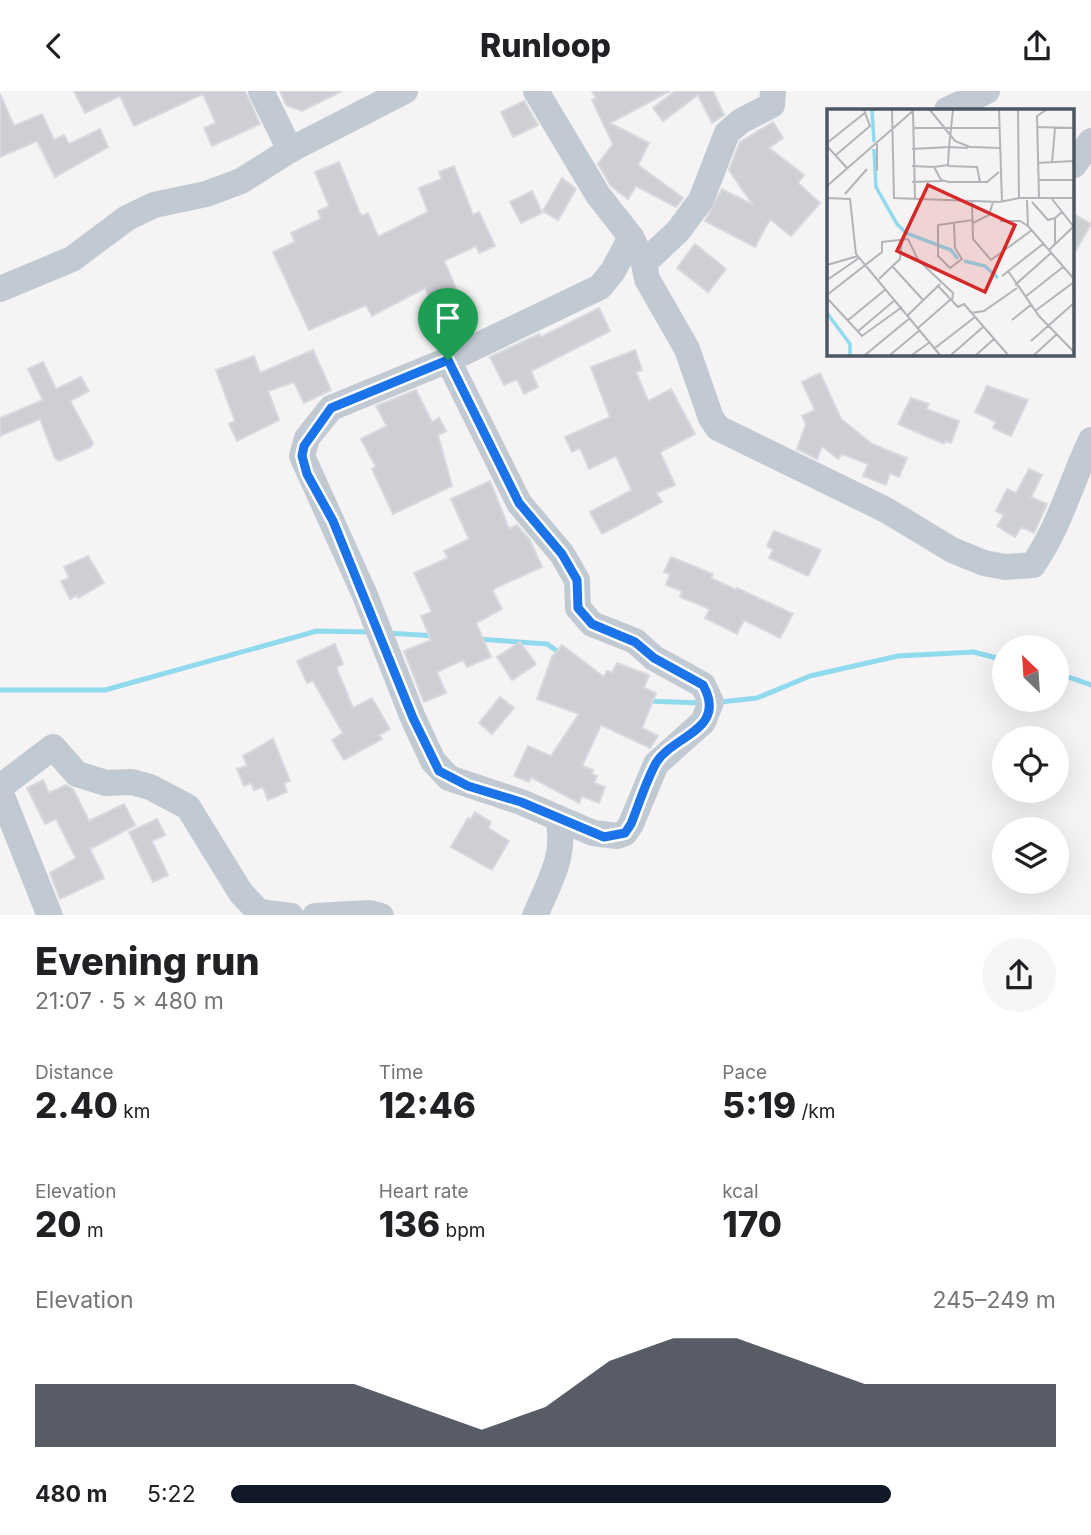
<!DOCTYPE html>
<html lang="en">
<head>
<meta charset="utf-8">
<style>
  :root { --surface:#fff; --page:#f6f6f6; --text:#202124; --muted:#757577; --accent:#111827 }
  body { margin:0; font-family:Inter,sans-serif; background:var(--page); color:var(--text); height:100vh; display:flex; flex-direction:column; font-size:26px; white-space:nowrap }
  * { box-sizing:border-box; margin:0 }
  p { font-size:23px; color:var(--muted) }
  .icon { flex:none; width:38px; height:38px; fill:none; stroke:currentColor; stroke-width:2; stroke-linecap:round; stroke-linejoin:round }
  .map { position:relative; height:824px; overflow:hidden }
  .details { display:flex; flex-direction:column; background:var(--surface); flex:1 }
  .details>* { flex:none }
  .needle { width:46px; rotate:335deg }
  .tools { position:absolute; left:992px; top:544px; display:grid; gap:14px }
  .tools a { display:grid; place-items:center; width:77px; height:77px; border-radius:50%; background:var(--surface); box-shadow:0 7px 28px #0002; font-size:35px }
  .pin { position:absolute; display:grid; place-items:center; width:60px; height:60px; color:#fff; margin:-72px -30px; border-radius:50% 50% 50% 0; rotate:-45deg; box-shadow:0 0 7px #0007 }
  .pin .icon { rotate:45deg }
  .round { display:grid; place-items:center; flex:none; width:74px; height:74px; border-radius:37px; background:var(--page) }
  .head { display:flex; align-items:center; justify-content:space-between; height:119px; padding:0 35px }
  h1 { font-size:38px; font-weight:800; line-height:52px }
  .metrics { display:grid; grid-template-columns:repeat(3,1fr); gap:10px; height:119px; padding:7px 35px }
  .metrics div { display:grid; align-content:center }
  .metrics b { font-size:35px; font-weight:800 }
  .metrics small { font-size:19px; font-weight:400 }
  .metrics p { font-size:19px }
  .chart { height:196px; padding:14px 35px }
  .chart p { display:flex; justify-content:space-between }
  .chart svg { width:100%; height:126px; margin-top:7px; fill:var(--accent); opacity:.7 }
  ul { padding:0 35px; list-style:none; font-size:23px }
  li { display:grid; grid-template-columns:112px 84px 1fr; align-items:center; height:52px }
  li i { height:18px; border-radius:9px; background:var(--accent) }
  header { display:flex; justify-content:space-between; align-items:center; height:91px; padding:0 35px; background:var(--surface); font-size:32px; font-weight:800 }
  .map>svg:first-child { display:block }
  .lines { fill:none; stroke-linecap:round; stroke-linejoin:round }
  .stream { stroke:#90daee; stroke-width:5 }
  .building { fill:#cdcfd5; stroke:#d7d9de; stroke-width:2 }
  .minor { stroke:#c1cad2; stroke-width:26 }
  .route-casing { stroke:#fff; stroke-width:14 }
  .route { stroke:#1a73e8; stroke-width:9 }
  .inset-river { fill:none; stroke:#90daee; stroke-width:3.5 }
  .inset-road { fill:none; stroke:#b1b4b9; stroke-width:2 }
  .view { fill:#d62828; fill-opacity:0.15; stroke:#d62828; stroke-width:3.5 }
  .inset-edge { fill:none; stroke:#4a5661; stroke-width:3.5 }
</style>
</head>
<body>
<header><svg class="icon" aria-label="back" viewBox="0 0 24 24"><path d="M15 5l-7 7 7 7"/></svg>Runloop<svg class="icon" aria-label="share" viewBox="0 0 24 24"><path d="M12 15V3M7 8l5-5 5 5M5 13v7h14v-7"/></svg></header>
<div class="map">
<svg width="1091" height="825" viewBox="0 0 1091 825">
  <rect width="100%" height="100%" fill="#f5f3f3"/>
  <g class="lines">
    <g class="stream">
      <path d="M387 542 436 545"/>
      <path d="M478 548 547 553 563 564"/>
      <path d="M1057 582 1091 594"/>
      <path d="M0 599H105L317 540 370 541"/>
      <path d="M646 610 703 612"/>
      <path d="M720 611 757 607 810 585 898 565 974 561 1004 569"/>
    </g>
  </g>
  <g class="building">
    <path d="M74 0H245L260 33 212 55 204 37 216 32 203 3 134 35 120 5 85 22Z"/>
    <path d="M280 0H342L302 20 286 14Z"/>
    <path d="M592 0H670L610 32 649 52 638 74 683 107 676 116 636 95 628 108 611 95 598 73 613 53 592 9 596 7Z"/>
    <path d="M675 0H713L724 24 712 32 698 4 663 30 653 17Z"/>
    <path d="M0 3 14 35 42 23 54 49 64 44 69 53 100 38 108 56 55 86 37 50 0 66Z"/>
    <path d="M524 10 538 34 513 46 501 21Z"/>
    <path d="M773 31 783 47 769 57 804 84 798 92 820 112 791 145 770 128 755 156 705 130 722 98 753 114 729 79 740 51Z"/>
    <path d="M339 71 361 125 368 122 378 146 428 121 419 97 442 88 439 81 454 75 473 124 479 121 495 155 479 162 476 155 444 170 462 212 437 223 425 197 372 225 366 214 309 239 273 161 295 151 291 142 321 128 318 120 329 115 315 81Z"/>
    <path d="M562 87 576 98 558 129 543 120Z"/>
    <path d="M532 100 542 122 521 132 510 111Z"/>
    <path d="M1072 122 1091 133 1072 166Z"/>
    <path d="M695 153 726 178 708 201 677 177Z"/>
    <path d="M599 217 610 240 531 280 538 296 524 303 517 288 504 294 490 266 539 243 541 246Z"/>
    <path d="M313 259 331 299 304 312 294 291 268 300 279 329 237 350 229 333 235 330 216 279 254 265 260 282Z"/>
    <path d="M635 259 642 279 636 281 648 310 671 298 695 343 660 361 675 394 656 402 662 411 602 443 590 421 632 399 616 365 589 378 580 357 572 361 565 346 610 326 591 276Z"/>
    <path d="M43 271 56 298 81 286 89 300 70 310 93 352 91 356 59 370 55 367 40 328 0 345V327L43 309 28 278Z"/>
    <path d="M820 282 841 328 872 353 907 367 899 386 890 382 886 394 863 385 868 373 842 363 838 368 822 355 817 368 797 358 806 333 802 325 815 319 802 291Z"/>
    <path d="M987 295 1028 309 1011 345 993 337 996 331 975 321Z"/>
    <path d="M416 299 432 331 439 327 446 340 438 344 452 395 393 423 372 378 376 376 361 348 387 335 376 315Z"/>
    <path d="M911 307 929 313 926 318 959 330 951 352 945 350 944 353 898 333Z"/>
    <path d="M1029 378 1042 384 1031 406 1047 413 1034 442 1021 436 1015 446 997 435 1004 424 996 420 1007 398 1016 402Z"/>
    <path d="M490 390 509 438 517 434 530 449 542 476 495 497 493 500 502 518 476 532 491 566 467 576 463 569 437 581 446 602 424 611 404 560 431 549 421 525 432 521 414 482 448 467 444 460 469 448 451 408Z"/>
    <path d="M774 440 821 459 808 485 769 467 773 459 767 455Z"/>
    <path d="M88 465 104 492 78 507 77 504 70 508 61 490 69 487 64 476Z"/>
    <path d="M671 466 713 483 711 487 736 499 737 497 793 523 780 547 744 529 737 543 705 527 710 518 680 506 682 500 666 494 670 483 664 481Z"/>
    <path d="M520 551 536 573 512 589 497 566Z"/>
    <path d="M335 553 343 573 336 576 353 617 372 607 390 638 379 644 382 648 344 669 332 649 343 642 313 590 307 592 297 570Z"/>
    <path d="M562 554 604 586 607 580 612 582 617 572 649 584 644 597 656 602 642 637 658 645 650 657 601 634 582 675 593 679 592 683 597 685 594 692 605 696 599 712 582 705 579 712 531 686 529 691 514 685 528 655 551 665 579 623 537 608 552 566Z"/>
    <path d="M500 606 514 617 492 643 479 632Z"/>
    <path d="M273 648 290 690 284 692 287 701 268 709 263 696 254 699 251 692 244 695 237 678 247 675 243 665Z"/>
    <path d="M43 689 49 702 66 694 73 698 89 730 124 713 135 734 90 758 104 787 60 808 50 782 76 767 56 728 45 733 27 697Z"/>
    <path d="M475 721 491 731 488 737 509 750 492 779 451 756 468 727 471 728Z"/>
    <path d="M157 728 165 744 152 750 168 784 153 791 129 741Z"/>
  </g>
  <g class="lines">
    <g class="minor">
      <path d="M261 0 290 59"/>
      <path d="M536 0 598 104 631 146 644 172 647 188 687 258 711 327 718 337 886 419 952 459 984 472 1005 476 1033 474C1060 435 1071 391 1091 349"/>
      <path d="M947 19 987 0"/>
      <path d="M1074 74 1091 50"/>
      <path d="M644 172 678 140 701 109 727 42 741 30 772 14 773 0"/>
      <path d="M0 198 72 168 127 127 154 114 206 103 241 90 290 59 405 0"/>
      <path d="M448 269 519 412 562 463 577 489 578 517 592 533 635 550 654 567 703 594 711 611 703 631 656 673 631 733 625 742 617 745 593 742 521 711 449 687 433 670 413 627 364 502 302 365 307 347 331 317 448 269 600 196 613 180 631 146"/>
      <path d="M0 696 53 656 77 683 106 692 132 691 150 696 188 716 241 802 259 821 291 825"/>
      <path d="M0 700 50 825"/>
      <path d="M315 825 370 822 381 825"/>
      <path d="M535 825C549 791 567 764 558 728"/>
    </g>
  </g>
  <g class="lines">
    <g class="route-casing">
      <path id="route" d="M448 269 519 412 562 463 577 489 578 517 592 533 635 551 654 567 703 594C728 639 673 644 656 672 646 690 639 713 631 733L625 742 604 746 521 711 468 695 439 680 413 627 333 430 307 383 302 365 304 355 331 317Z"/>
    </g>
    <use href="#route" class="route"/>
  </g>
  <g transform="translate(827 18)">
    <rect width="247" height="247" fill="#f5f3f3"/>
    <path class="inset-river" d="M45 1 47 33M47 40 49 78 70 115 79 124 124 141 131 150M137 152 158 157 171 169M0 204 23 235V246"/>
    <path class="inset-road" d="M65 1 67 89 173 93 192 89M103 1 128 32 143 38 173 39M172 1 175 93M191 1 192 89H247M86 2 88 90M210 18 247 19M86 19H173M0 34 39 3M0 37 20 59M85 40 122 38 126 1M9 46 43 17 37 1M210 54 247 52M225 54 228 19M85 57 107 58 114 71 122 73H160L172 63M121 57 150 58 153 73M107 58 121 56 122 38 141 39M50 62V35M211 71H247M85 73 116 72M0 77 87 1M18 85 40 60M0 89 23 90 29 145 113 246M212 89 210 7 219 1M225 90 247 118M200 91 201 117 247 170M145 92 146 130 164 151 205 121M205 93 221 111 228 109M173 112H193L201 117M127 114 128 139 135 150 123 159 111 147V116L146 111M146 114 162 106 166 93M228 135V109L235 103M222 141 247 117M0 156 31 147M66 158 96 191M181 162 212 207 247 243M175 167 216 135M52 170 73 150 75 132M0 171 32 149M188 176 224 144M111 177 131 198 137 195 181 246M0 186 55 143V133L81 130 91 151 126 184 125 193M198 188 236 158M0 189 35 227 75 198M208 202 247 173M144 204 157 202 190 179M81 206 113 175M185 211 205 195M20 212 59 180M91 219 123 191M30 223 68 191M204 232 247 194M108 239 148 208M38 246 83 209M63 246 93 221M85 246 103 233M124 246 156 218M149 246 167 230M207 246 230 225"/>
    <path class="view" d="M101 76 188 116 158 183 70 142Z"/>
    <rect width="247" height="247" class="inset-edge"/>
  </g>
</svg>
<div class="tools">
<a><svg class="needle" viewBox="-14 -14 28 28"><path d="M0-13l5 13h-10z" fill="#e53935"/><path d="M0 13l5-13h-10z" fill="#757577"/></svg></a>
<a><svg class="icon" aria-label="locate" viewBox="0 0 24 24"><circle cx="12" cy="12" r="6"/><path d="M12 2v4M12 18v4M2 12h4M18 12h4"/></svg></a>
<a><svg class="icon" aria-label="layers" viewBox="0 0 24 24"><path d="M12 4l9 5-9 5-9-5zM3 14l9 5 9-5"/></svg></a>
</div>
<div class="pin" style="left:448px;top:269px;background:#1e9e55"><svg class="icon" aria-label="arrive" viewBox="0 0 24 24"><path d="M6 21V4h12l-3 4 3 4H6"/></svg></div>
</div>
<section class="details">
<div class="head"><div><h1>Evening run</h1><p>21:07 · 5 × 480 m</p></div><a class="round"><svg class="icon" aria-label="share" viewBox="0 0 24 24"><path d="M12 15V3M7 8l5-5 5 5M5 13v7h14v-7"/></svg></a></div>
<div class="metrics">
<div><p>Distance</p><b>2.40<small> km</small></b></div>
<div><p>Time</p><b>12:46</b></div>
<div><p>Pace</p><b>5:19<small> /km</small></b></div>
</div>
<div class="metrics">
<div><p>Elevation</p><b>20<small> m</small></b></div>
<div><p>Heart rate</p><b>136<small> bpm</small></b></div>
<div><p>kcal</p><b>170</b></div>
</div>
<div class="chart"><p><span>Elevation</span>245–249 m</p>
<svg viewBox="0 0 160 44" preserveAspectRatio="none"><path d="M0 44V22L10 22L20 22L30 22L40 22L50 22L60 30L70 38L80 30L90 14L100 6L110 6L120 14L130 22L140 22L150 22L160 22V44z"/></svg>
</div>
<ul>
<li><b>480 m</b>5:22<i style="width:80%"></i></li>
</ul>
</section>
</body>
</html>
